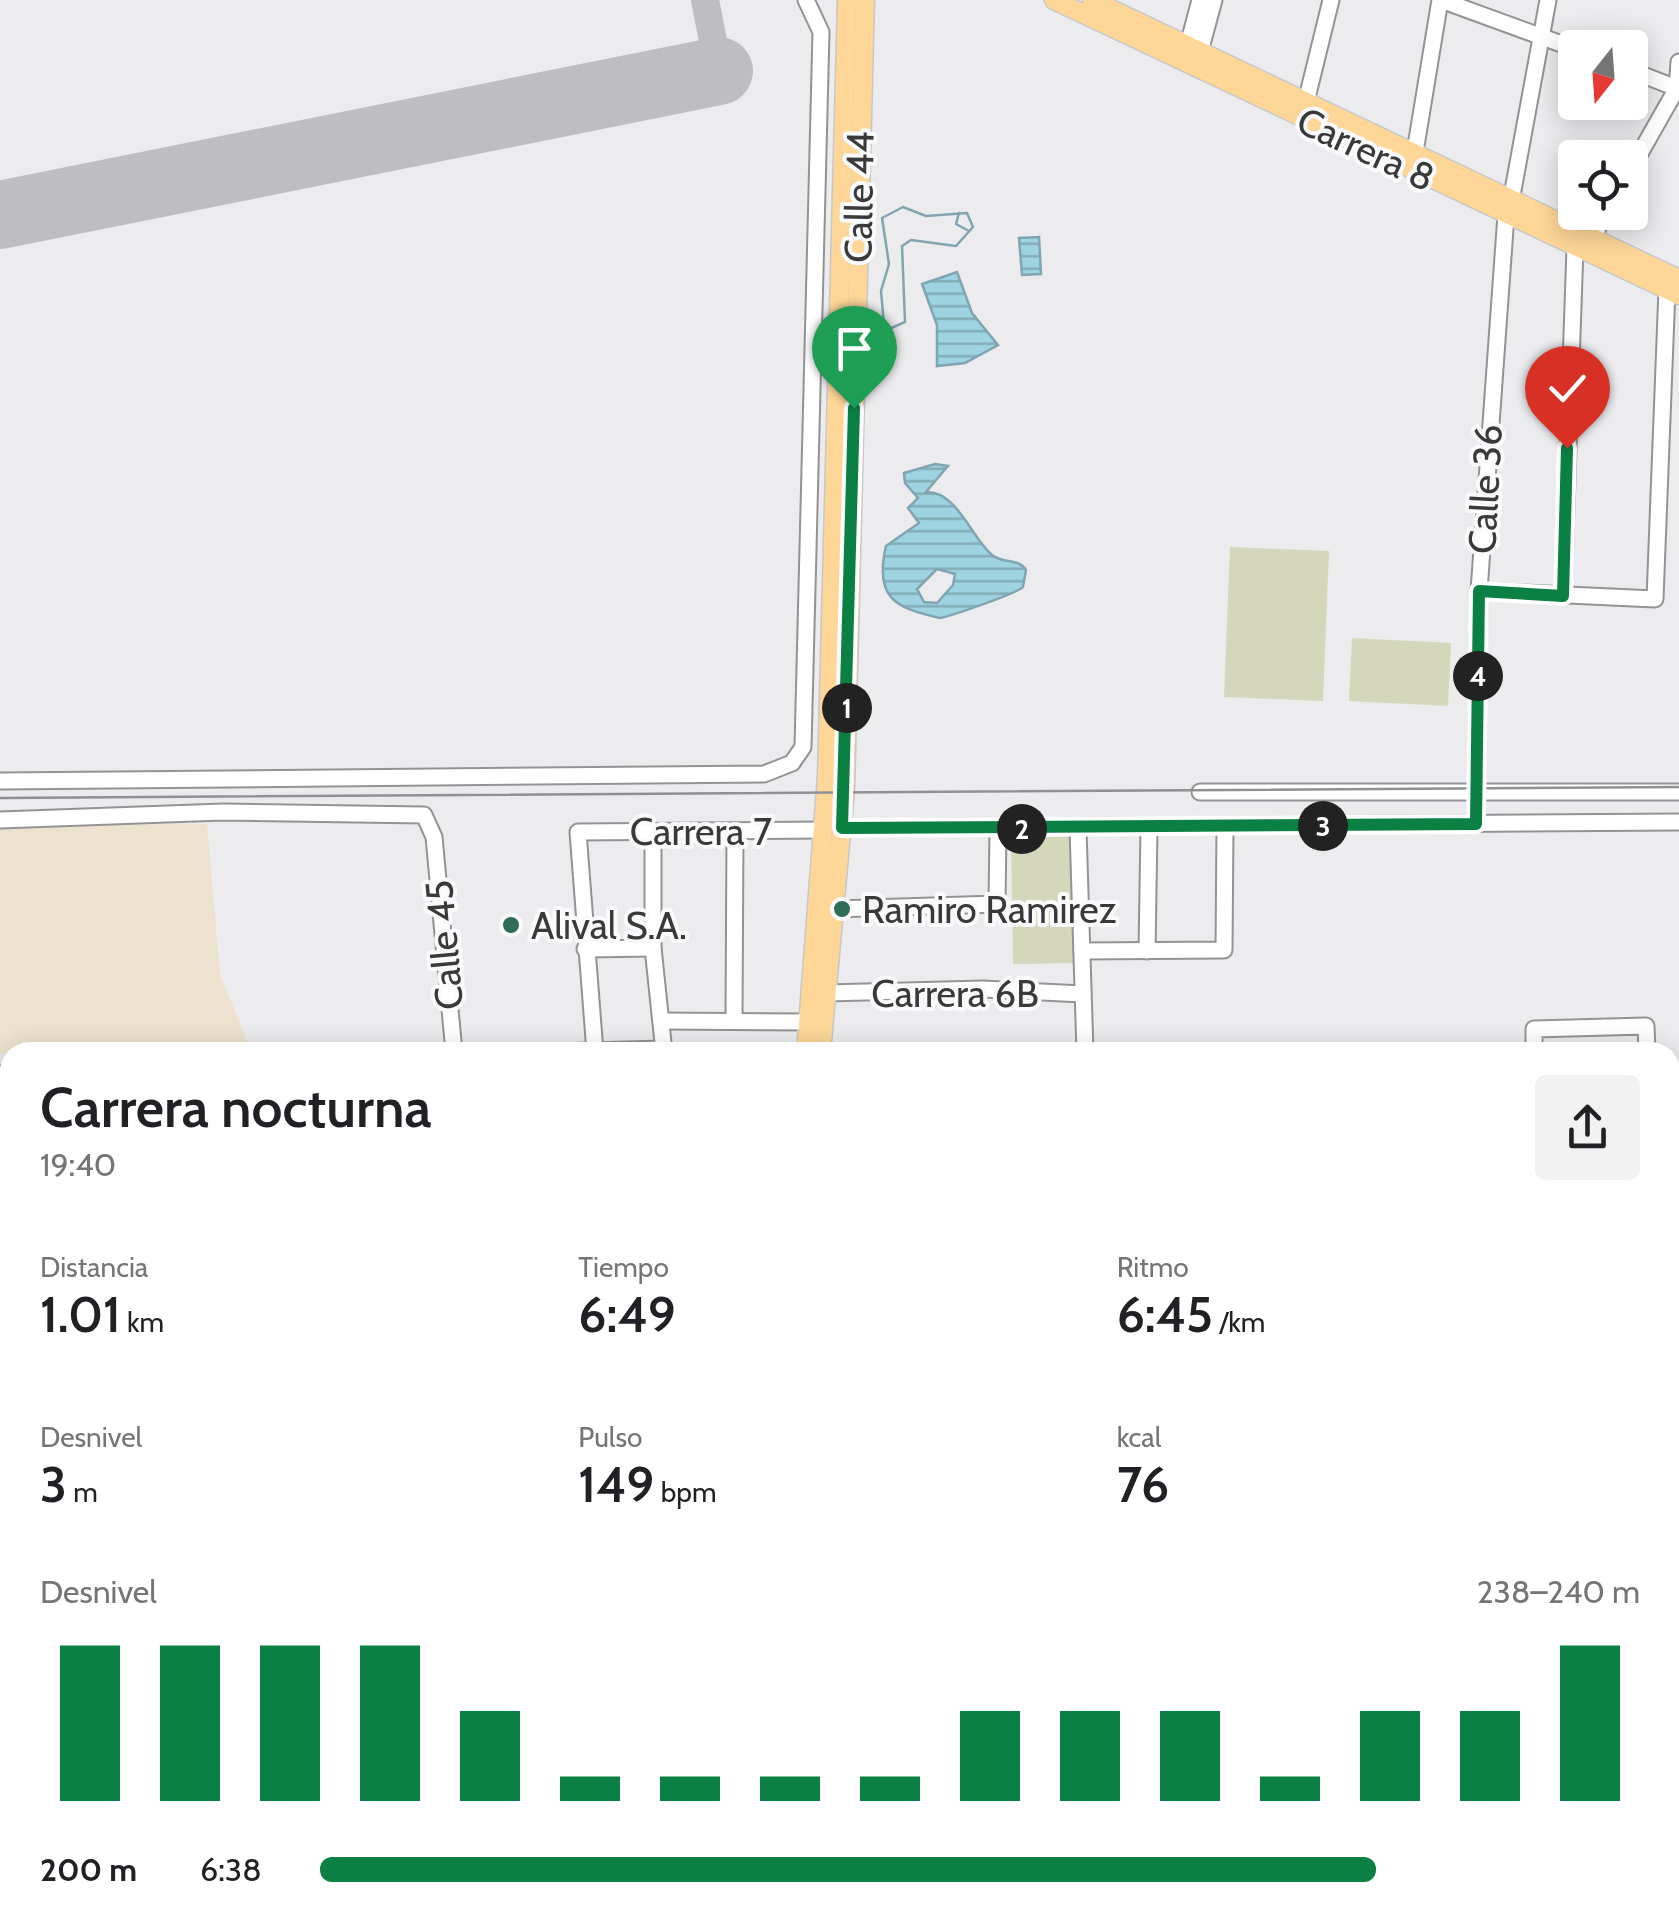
<!DOCTYPE html>
<html lang="es">
<head>
<meta charset="utf-8">
<style>
  :root { --surface:#fff; --page:#f2f2f2; --text:#202124; --muted:#757577; --accent:#0b8043 }
  body { margin:0; font-family:Cabin,sans-serif; background:var(--page); color:var(--text); height:100vh; display:flex; flex-direction:column; font-size:38px; white-space:nowrap }
  * { box-sizing:border-box; margin:0 }
  p { font-size:32px; color:var(--muted) }
  .icon { flex:none; width:55px; height:55px; fill:none; stroke:currentColor; stroke-width:2; stroke-linecap:round; stroke-linejoin:round }
  .map { position:relative; flex:1; overflow:hidden }
  .panel { position:absolute; left:0px; top:1042px; width:1680px; height:888px; display:flex; flex-direction:column; background:var(--surface); border-radius:30px 30px 0 0; box-shadow:0 5px 25px #0003 }
  .panel>* { flex:none }
  .needle { width:65px; rotate:197deg }
  .tools { position:absolute; left:1558px; top:30px; display:grid; gap:20px }
  .tools a { display:grid; place-items:center; width:90px; height:90px; border-radius:10px; background:var(--surface); box-shadow:0 5px 25px #0003; font-size:50px }
  .pin { position:absolute; display:grid; place-items:center; width:85px; height:85px; color:#fff; margin:-102px -42px; border-radius:50% 50% 50% 0; rotate:-45deg; box-shadow:0 0 10px #0007 }
  .pin .icon { rotate:45deg }
  .km { position:absolute; width:50px; height:50px; margin:-25px; border-radius:50%; background:#222; color:#fff; font-size:28px; line-height:50px; text-align:center }
  .round { display:grid; place-items:center; flex:none; width:105px; height:105px; border-radius:10px; background:var(--page) }
  .overview { display:flex; align-items:center; justify-content:space-between; height:170px; padding:0 40px }
  h1 { font-size:55px; font-weight:600; line-height:75px }
  .metrics { display:grid; grid-template-columns:repeat(3,1fr); gap:15px; height:170px; padding:10px 40px }
  .metrics div { display:grid; align-content:center }
  .metrics b { font-size:50px; font-weight:600 }
  .metrics small { font-size:28px; font-weight:400 }
  .metrics p { font-size:28px }
  .chart { height:280px; padding:20px 40px }
  .chart p { display:flex; justify-content:space-between }
  .chart svg { width:100%; height:180px; margin-top:10px; stroke:var(--accent); stroke-width:6 }
  ul { padding:0 40px; list-style:none; font-size:32px }
  li { display:grid; grid-template-columns:160px 120px 1fr; align-items:center; height:75px }
  li i { height:25px; border-radius:12px; background:var(--accent) }
  .map>svg:first-child { display:block }
  .industrial { fill:#ece2cd }
  .garden { fill:#d4d7b9 }
  .water { fill:url(#water-rules); stroke:#80a5b0; stroke-width:2.5; fill-rule:evenodd }
  .lines { fill:none; stroke-linecap:round; stroke-linejoin:round }
  .stream { stroke:#80a5b0; stroke-width:2.5 }
  .taxiway { stroke:#bebec0; stroke-width:28 }
  .runway { stroke:#bebec0; stroke-width:68 }
  .minor-casing { stroke:#939395; stroke-width:19 }
  .major-casing { stroke:#c8c8c8; stroke-width:21 }
  .minor { stroke:#fff; stroke-width:15 }
  .major { stroke:#fdd698; stroke-width:18 }
  .rail { stroke:#909092; stroke-width:2.5 }
  .route-casing { stroke:#fff; stroke-width:20 }
  .route { stroke:#0b8043; stroke-width:12 }
  .poi-dot { fill:#306d58; stroke:#f9fafc; stroke-width:4 }
  .labels { text-anchor:middle; dominant-baseline:central; stroke-width:8; stroke-linejoin:round; paint-order:stroke }
  .street-label { font-size:38px; fill:#39393a; stroke:#f9fafc }
  .poi-label { font-size:38px; fill:#39393a; stroke:#f9fafc; text-anchor:start }
</style>
</head>
<body>
<div class="map">
<svg width="1679" height="1928" viewBox="0 0 1679 1928">
  <defs>
    <pattern id="water-rules" width="6" height="5" patternUnits="userSpaceOnUse" patternTransform="scale(2.5)"><rect width="6" height="5" fill="#9ed3e2"/><path d="M0 2.5h6" fill="none" stroke="#82acb8"/></pattern>
  </defs>
  <rect width="100%" height="100%" fill="#ececef"/>
  <path class="industrial" d="M207 824 220 974 248 1043 0 1054V826Z"/>
  <g class="garden">
    <path d="M1230 547 1329 551 1323 701 1224 697Z"/>
    <path d="M1352 638 1451 643 1448 706 1349 701Z"/>
    <path d="M1011 836H1076L1078 963 1013 964Z"/>
  </g>
  <g class="water">
    <path d="M1039 237 1041 274 1022 275 1019 238Z"/>
    <path d="M957 272 972 313 998 345 965 363 937 366V325L922 284Z"/>
    <path d="M935 464 948 466 926 492C957 491 970 536 992 555 1003 564 1019 558 1026 570L1023 587C1018 593 948 617 940 618 894 608 874 597 886 546L919 523 908 508 918 498 905 483 904 473ZM937 569 955 574 953 585 937 603 924 602 917 589Z"/>
  </g>
  <g class="lines">
    <g class="stream">
      <path d="M903 207 926 216 967 213 973 227 956 246 911 240 902 246 905 322 889 329 884 324 881 291 889 264 882 218Z"/>
      <path d="M959 213 956 224 969 231"/>
    </g>
    <path class="taxiway" d="M705 0 719 71"/>
    <path class="runway" d="M0 215 719 71"/>
    <g class="minor-casing">
      <g id="minor">
        <path d="M1441 0 1575 49"/>
        <path d="M1186 53 1200 0"/>
        <path d="M1198 59 1214 0"/>
        <path d="M1630 70 1679 89"/>
        <path d="M1306 102 1331 0"/>
        <path d="M1415 152 1440 0"/>
        <path d="M1630 171 1677 88 1679 62"/>
        <path d="M1511 201 1548 0"/>
        <path d="M1591 240 1607 212"/>
        <path d="M1479 591 1655 599 1667 289"/>
        <path d="M1563 595 1575 248"/>
        <path d="M0 781 764 774 792 763 803 747 821 32 806 0"/>
        <path d="M1200 792H1679"/>
        <path d="M0 820 223 812 424 815 434 837 454 1052"/>
        <path d="M1476 824 1479 591 1506 215"/>
        <path d="M841 828 1679 822"/>
        <path d="M1078 829 1085 1052"/>
        <path d="M653 831V948L664 1052"/>
        <path d="M835 909 997 904 998 829"/>
        <path d="M585 949 653 948"/>
        <path d="M1082 951 1224 950 1225 827"/>
        <path d="M1147 951 1149 829"/>
        <path d="M826 993 983 989 1083 994"/>
        <path d="M734 1020 735 832"/>
        <path d="M661 1021 809 1022"/>
        <path d="M552 1052 663 1049"/>
        <path d="M595 1052 578 832 823 830"/>
        <path d="M1534 1052V1029L1646 1026 1647 1052"/>
        <path d="M0 1074H10"/>
        <path d="M1670 1109H1679"/>
        <path d="M1670 1271H1679"/>
        <path d="M0 1276 10 1335"/>
        <path d="M1670 1355H1679"/>
        <path d="M1670 1488H1679"/>
        <path d="M0 1505 10 1377"/>
        <path d="M1670 1599H1679"/>
        <path d="M0 1660 10 1659"/>
        <path d="M1670 1691H1679"/>
        <path d="M1670 1858 1679 1859"/>
        <path d="M0 1888H10"/>
        <path d="M79 1920 80 1928"/>
        <path d="M307 1920 308 1928"/>
        <path d="M554 1920 555 1928"/>
        <path d="M1240 1920 1241 1928"/>
        <path d="M1259 1920 1260 1928"/>
        <path d="M1412 1920 1413 1928"/>
        <path d="M1529 1920 1531 1928"/>
        <path d="M1651 1920 1652 1928"/>
        <path d="M184 1928 258 1920"/>
        <path d="M1121 1928V1920"/>
        <path d="M1308 1928 1345 1920"/>
      </g>
    </g>
    <g class="major-casing">
      <g id="major">
        <path d="M1054 0 1679 295"/>
        <path d="M1092 0 1679 279"/>
        <path d="M806 1052 827 776 847 0"/>
        <path d="M821 1052 845 790 865 0"/>
        <path d="M1670 1186H1679"/>
        <path d="M0 1193H10"/>
        <path d="M1670 1199H1679"/>
        <path d="M0 1207H10"/>
        <path d="M759 1928V1920"/>
        <path d="M778 1928 779 1920"/>
      </g>
    </g>
    <use href="#minor" class="minor"/>
    <use href="#major" class="major"/>
    <path class="rail" d="M0 798 1679 787"/>
  </g>
  <g class="lines">
    <g class="route-casing">
      <path id="route" d="M854 408 842 828 1476 824 1479 591 1563 596 1567 448"/>
    </g>
    <use href="#route" class="route"/>
  </g>
  <g class="poi-dot">
    <circle cx="842" cy="909" r="10"/>
    <circle cx="511" cy="925" r="10"/>
  </g>
  <g class="labels">
    <g class="street-label">
      <text transform="translate(1366 149) rotate(25)">Carrera 8</text>
      <text transform="translate(859 197) rotate(-89)">Calle 44</text>
      <text transform="translate(1485 489) rotate(-87)">Calle 36</text>
      <text x="701" y="831">Carrera 7</text>
      <text transform="translate(444 945) rotate(-95)">Calle 45</text>
      <text x="955" y="993">Carrera 6B</text>
    </g>
    <g class="poi-label">
      <text x="862" y="909">Ramiro Ramirez</text>
      <text x="531" y="925">Alival S.A.</text>
    </g>
  </g>
</svg>
<div class="tools">
<a><svg class="needle" viewBox="-14 -14 28 28"><path d="M0-13l5 13h-10z" fill="#e53935"/><path d="M0 13l5-13h-10z" fill="#757577"/></svg></a>
<a><svg class="icon" aria-label="locate" viewBox="0 0 24 24"><circle cx="12" cy="12" r="6"/><path d="M12 2v4M12 18v4M2 12h4M18 12h4"/></svg></a>
</div>
<div class="pin" style="left:854px;top:408px;background:#1e9e55"><svg class="icon" aria-label="arrive" viewBox="0 0 24 24"><path d="M6 21V4h12l-3 4 3 4H6"/></svg></div>
<div class="pin" style="left:1567px;top:448px;background:#d93025"><svg class="icon" aria-label="check" viewBox="0 0 24 24"><path d="M5 12l5 5 9-10"/></svg></div>
<b class="km" style="left:847px;top:708px">1</b>
<b class="km" style="left:1022px;top:829px">2</b>
<b class="km" style="left:1323px;top:826px">3</b>
<b class="km" style="left:1478px;top:676px">4</b>
<section class="panel">
<div class="overview"><div><h1>Carrera nocturna</h1><p>19:40</p></div><a class="round"><svg class="icon" aria-label="share" viewBox="0 0 24 24"><path d="M12 15V3M7 8l5-5 5 5M5 13v7h14v-7"/></svg></a></div>
<div class="metrics">
<div><p>Distancia</p><b>1.01<small> km</small></b></div>
<div><p>Tiempo</p><b>6:49</b></div>
<div><p>Ritmo</p><b>6:45<small> /km</small></b></div>
</div>
<div class="metrics">
<div><p>Desnivel</p><b>3<small> m</small></b></div>
<div><p>Pulso</p><b>149<small> bpm</small></b></div>
<div><p>kcal</p><b>76</b></div>
</div>
<div class="chart"><p><span>Desnivel</span>238–240 m</p>
<svg viewBox="0 0 160 44" preserveAspectRatio="none"><path d="M5 44V6M15 44V6M25 44V6M35 44V6M45 44V22M55 44V38M65 44V38M75 44V38M85 44V38M95 44V22M105 44V22M115 44V22M125 44V38M135 44V22M145 44V22M155 44V6"/></svg>
</div>
<ul>
<li><b>200 m</b>6:38<i style="width:80%"></i></li>
</ul>
</section>
</div>
</body>
</html>
